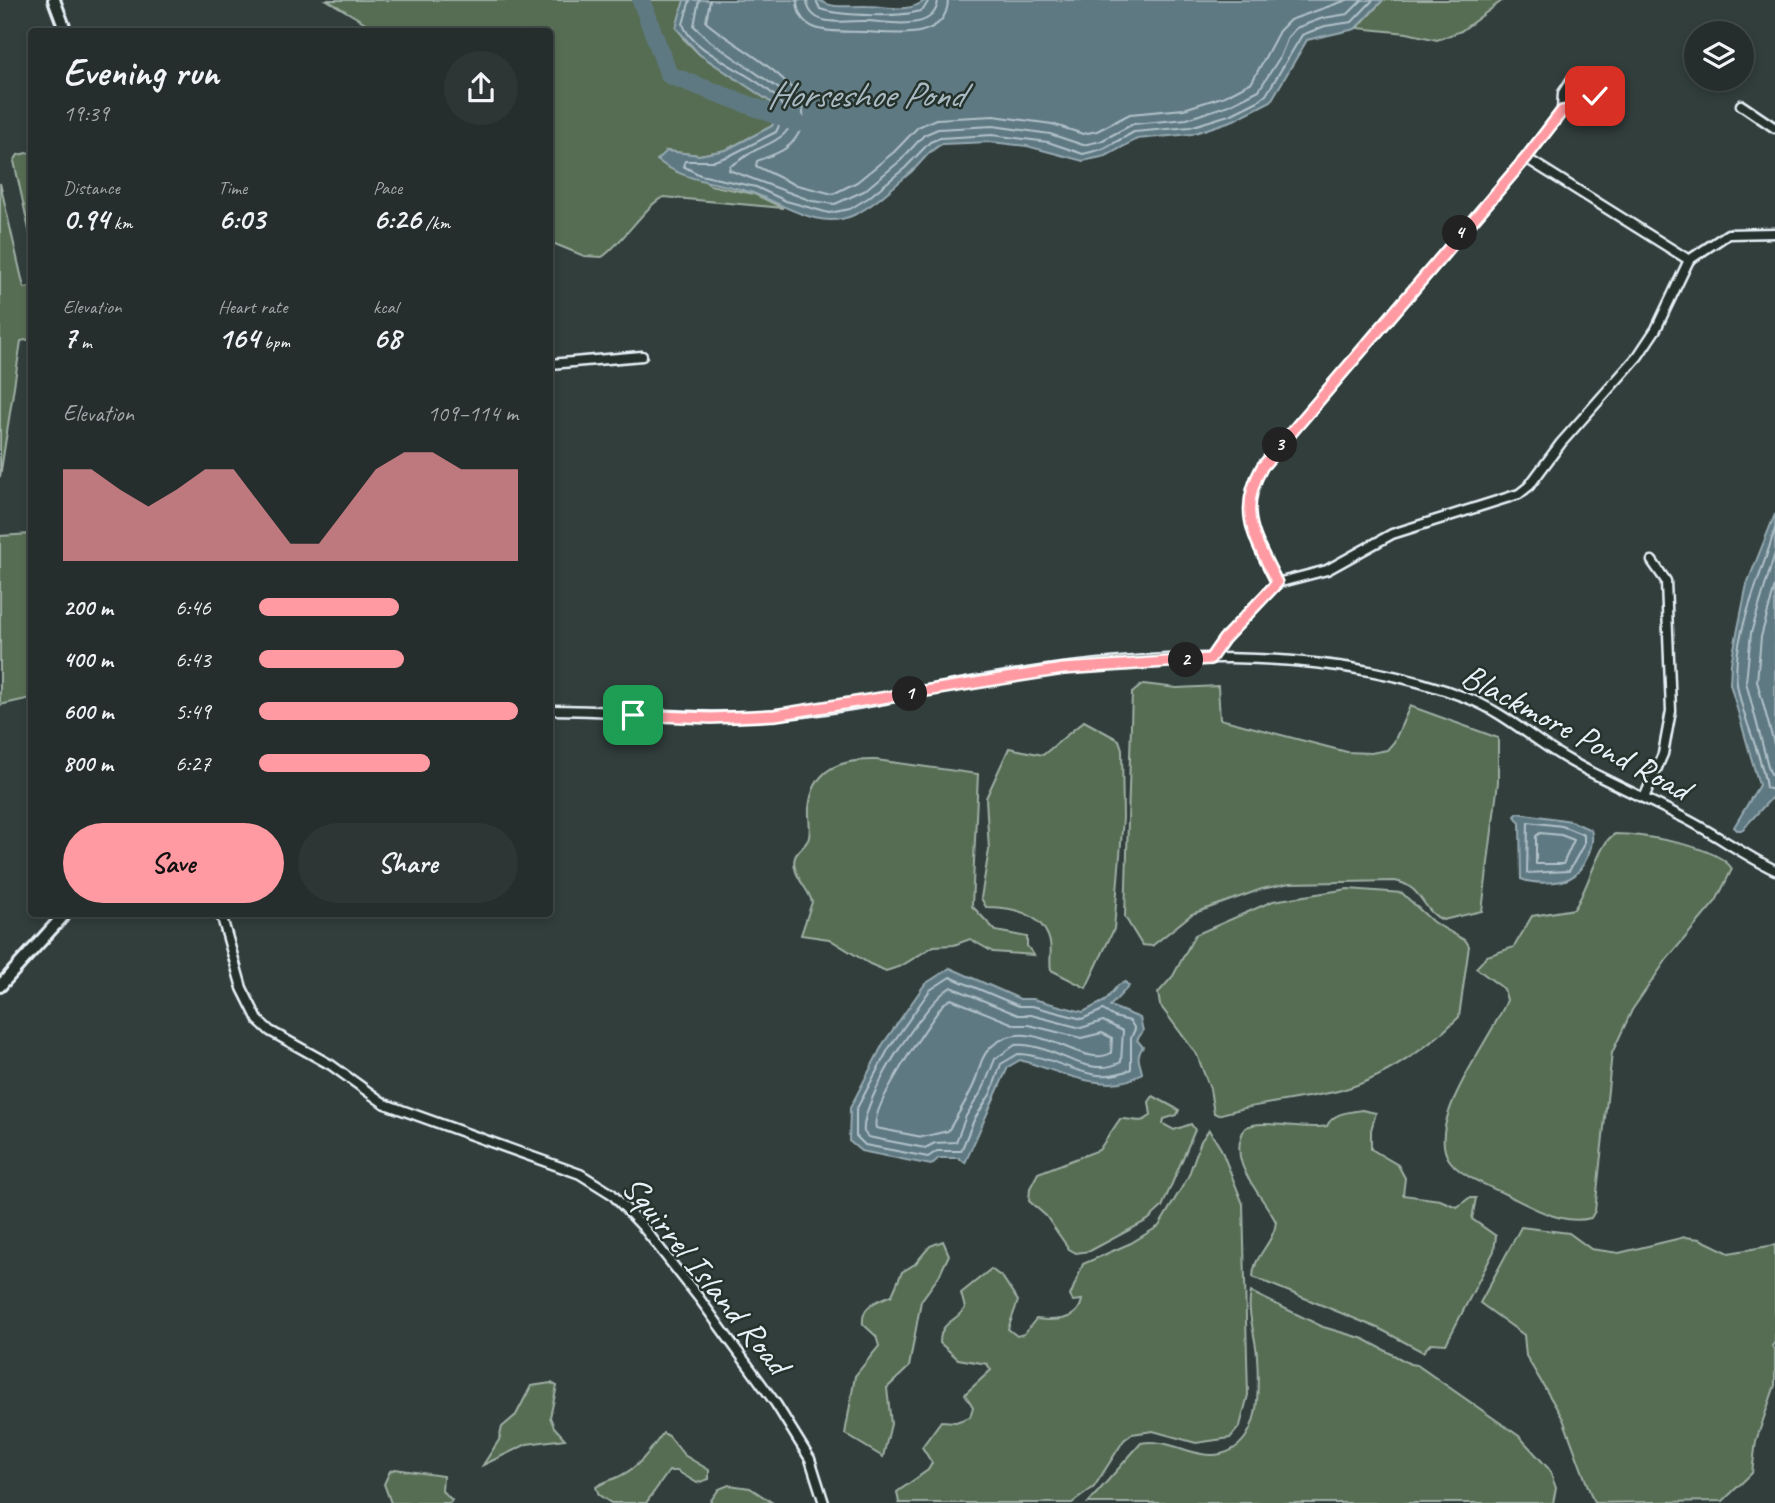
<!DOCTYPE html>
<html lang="en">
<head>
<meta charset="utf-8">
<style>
  :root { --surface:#252e2d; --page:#2d3635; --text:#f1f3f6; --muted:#a3a8aa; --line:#424a49; --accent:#ff9aa2 }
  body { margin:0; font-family:Caveat,sans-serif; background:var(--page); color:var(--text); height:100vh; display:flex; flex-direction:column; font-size:26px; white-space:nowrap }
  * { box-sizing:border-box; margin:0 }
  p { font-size:23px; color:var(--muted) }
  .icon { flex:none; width:38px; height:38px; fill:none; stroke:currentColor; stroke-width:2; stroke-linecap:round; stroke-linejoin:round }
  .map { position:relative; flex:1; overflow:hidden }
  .side { position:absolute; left:28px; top:28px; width:525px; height:889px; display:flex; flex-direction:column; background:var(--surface); border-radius:7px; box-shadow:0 4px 10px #0003,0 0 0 2px var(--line) }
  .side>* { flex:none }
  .fabs { position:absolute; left:1684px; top:21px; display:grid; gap:14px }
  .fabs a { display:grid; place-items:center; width:70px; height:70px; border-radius:50%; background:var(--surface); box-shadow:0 4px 10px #0003,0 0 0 2px var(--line); font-size:35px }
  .pin { position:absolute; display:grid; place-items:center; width:60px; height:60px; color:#fff; margin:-30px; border-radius:14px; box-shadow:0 4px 10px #0006 }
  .km { position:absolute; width:35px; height:35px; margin:-18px; border-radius:50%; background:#222; color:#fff; font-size:19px; line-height:35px; text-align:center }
  .round { display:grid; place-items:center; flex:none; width:74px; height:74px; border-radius:37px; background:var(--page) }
  .headline { display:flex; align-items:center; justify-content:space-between; height:119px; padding:0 35px }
  h1 { font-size:38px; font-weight:700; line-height:52px }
  .metrics { display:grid; grid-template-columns:repeat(3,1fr); gap:10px; height:119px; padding:7px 35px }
  .metrics div { display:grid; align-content:center }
  .metrics b { font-size:30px; font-weight:700 }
  .metrics small { font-size:19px; font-weight:400 }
  .metrics p { font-size:19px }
  .chart { height:196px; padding:14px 35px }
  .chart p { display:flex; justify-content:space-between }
  .chart svg { width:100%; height:126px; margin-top:7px; fill:var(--accent); opacity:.7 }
  .action { display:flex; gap:14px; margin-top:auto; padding:14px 35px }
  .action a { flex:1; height:80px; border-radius:42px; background:var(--accent); color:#111; font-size:28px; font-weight:700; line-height:80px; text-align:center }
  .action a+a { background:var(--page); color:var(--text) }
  ul { padding:0 35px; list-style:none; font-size:23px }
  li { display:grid; grid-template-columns:112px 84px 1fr; align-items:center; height:52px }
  li i { height:18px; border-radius:9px; background:var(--accent) }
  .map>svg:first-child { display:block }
  .green { fill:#566d52; stroke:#9fafa5; stroke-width:2 }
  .water { fill:#5f7982; stroke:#96a9b1; stroke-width:2 }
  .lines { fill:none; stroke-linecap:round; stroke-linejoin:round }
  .shore { stroke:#b1c1c9; stroke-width:2 }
  .river { stroke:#5f7982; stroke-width:18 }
  .minor-casing { stroke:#e8f1f8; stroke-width:13 }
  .secondary-casing { stroke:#e8f1f8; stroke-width:16 }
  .minor { stroke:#26332d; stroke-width:8 }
  .secondary { stroke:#26332d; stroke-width:10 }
  .route-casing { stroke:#fff; stroke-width:14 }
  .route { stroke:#ff9aa2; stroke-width:9 }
  .labels { text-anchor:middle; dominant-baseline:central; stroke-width:5; stroke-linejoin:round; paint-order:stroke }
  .street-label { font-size:35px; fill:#e8f1f8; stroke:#26332d }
  .water-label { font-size:37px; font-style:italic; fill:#aabbc3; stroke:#26332d }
</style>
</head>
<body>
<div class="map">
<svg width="1775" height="1503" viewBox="0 0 1775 1503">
  <rect width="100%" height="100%" fill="#313e3c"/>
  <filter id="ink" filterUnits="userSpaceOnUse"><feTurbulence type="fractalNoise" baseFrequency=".0143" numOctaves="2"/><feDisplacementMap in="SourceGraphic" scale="14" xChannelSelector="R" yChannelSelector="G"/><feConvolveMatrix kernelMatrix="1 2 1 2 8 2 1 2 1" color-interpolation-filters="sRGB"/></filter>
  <g filter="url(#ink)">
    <g class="green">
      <path d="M327 0H684L683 38 699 54 772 103 778 113 772 126 726 150 699 155 667 151 710 185 754 194 783 208 664 197C649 201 621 245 602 257L584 256 550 242V32L379 31Z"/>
      <path d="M1383 0H1503L1461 31 1437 40 1407 33 1357 28Z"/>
      <path d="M31 152V239L14 161 18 155Z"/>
      <path d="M0 183 24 288 32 287 31 339 21 341 0 477Z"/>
      <path d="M31 534V698L0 705V536Z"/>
      <path d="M1143 684 1177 688 1218 686 1220 719 1347 752 1371 753 1387 750 1394 742 1410 706 1498 738V782L1482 911 1443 920C1422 912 1423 886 1395 881L1290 883 1262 889 1192 914 1152 946 1142 945 1125 917 1132 693Z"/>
      <path d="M1084 721 1119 740 1122 749 1123 818 1114 929 1086 988 1051 970C1049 961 1052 951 1050 942 1043 913 1012 907 986 907L981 898 989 850 986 798 1009 748 1043 755Z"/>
      <path d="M876 760 978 774 972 906 996 931 1027 937V946L1034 955 993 952 970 939 954 945 934 946 901 966 886 971 870 964 829 939 801 935 812 902C809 890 797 880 795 868 791 853 802 851 808 840 812 832 808 817 809 808 813 768 841 759 876 760Z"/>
      <path d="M1615 834C1641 834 1719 846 1732 869L1716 901 1667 959 1632 1010 1612 1053 1595 1211 1591 1218C1561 1226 1530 1206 1505 1194 1487 1185 1462 1177 1450 1161 1422 1124 1493 1037 1507 1000L1504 989 1476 968 1487 956 1514 947 1532 916 1574 909C1587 892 1599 841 1615 834Z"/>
      <path d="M1348 889 1402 893 1433 922 1466 941 1469 946 1459 1017C1424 1052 1373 1086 1324 1094 1289 1101 1252 1104 1218 1115L1214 1113 1210 1089 1197 1055 1160 1005 1158 993 1173 976 1195 935 1273 901Z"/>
      <path d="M1153 1096 1179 1110 1177 1115 1164 1119 1163 1124 1174 1130 1191 1124 1195 1130 1162 1207 1148 1220 1090 1251 1076 1253 1069 1249 1046 1216 1029 1201 1030 1188 1038 1173 1099 1150 1120 1119C1133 1118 1141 1126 1151 1115L1149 1102Z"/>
      <path d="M1362 1110 1376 1113 1371 1130V1149L1398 1165 1405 1178 1403 1195 1440 1200 1457 1207 1469 1198H1476L1472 1219 1496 1236 1494 1251 1446 1344 1431 1343 1423 1352 1380 1329 1253 1277C1253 1256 1274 1243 1276 1222 1262 1193 1225 1163 1245 1128 1262 1118 1302 1131 1327 1126 1333 1113 1348 1112 1362 1110Z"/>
      <path d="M1209 1130 1221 1149 1243 1204 1248 1395 1240 1426 1230 1438 1196 1443 1153 1431 1132 1434 1124 1440 1094 1487 1072 1503H899L897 1492 928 1470 932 1463 922 1447 941 1421 956 1422 970 1417 973 1407 965 1394 991 1370 987 1364 958 1359 940 1343C940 1321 955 1323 965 1308L961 1293 991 1269 1003 1278 1018 1301 1008 1329 1017 1336 1024 1334 1036 1319C1053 1321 1078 1322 1082 1300L1073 1301 1070 1296 1083 1264 1131 1243 1159 1226 1188 1177 1201 1141Z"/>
      <path d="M1521 1227 1569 1233 1591 1249 1619 1253 1685 1237 1700 1239 1729 1253 1775 1245V1342L1772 1346 1775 1349V1385L1756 1441 1752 1473 1723 1501 1594 1503 1563 1419 1526 1356 1524 1335 1480 1303Z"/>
      <path d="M943 1241 949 1255 939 1276 921 1301 909 1367 887 1388 891 1424 883 1457 845 1434 855 1376 879 1346 876 1336 863 1324C861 1305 877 1301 892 1295L902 1272 915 1264 930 1246Z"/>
      <path d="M1251 1292 1323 1327 1364 1339 1410 1364 1417 1365 1519 1436 1549 1469 1556 1488 1553 1503H1088L1141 1443C1168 1437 1195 1460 1221 1454 1262 1444 1259 1389 1257 1356 1256 1336 1246 1312 1251 1292Z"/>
      <path d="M551 1383 557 1386 550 1417 554 1427 565 1439 527 1444 483 1465 499 1440 502 1427 516 1415 531 1386Z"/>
      <path d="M663 1433 669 1436 684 1455 709 1470V1479L697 1483 677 1471H669L646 1503H611L599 1495 596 1487C605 1481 613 1480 622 1475 640 1466 651 1449 663 1433Z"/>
      <path d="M395 1469 443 1476 442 1491 452 1500 450 1503H391L384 1484 390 1471Z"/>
      <path d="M729 1485 750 1488 773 1503H709L719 1489Z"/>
    </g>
    <g class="water">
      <path d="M684 0H819C834 10 850 5 867 6 888 6 907 14 926 0H1383L1355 29 1307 40 1271 101 1234 120 1192 134 1137 139 1106 156 1083 161 1027 146 991 142 942 144C928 150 921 164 910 173 893 187 875 205 854 215 820 231 785 205 753 193 718 181 689 184 657 160L667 151 699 155 726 150 772 126 778 113 772 103 699 54 676 28Z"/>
      <path d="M1775 514V794L1742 830H1737L1734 827 1759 785 1730 684 1731 663 1747 584Z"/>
      <path d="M1518 813 1571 821 1591 830C1596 844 1583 872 1570 878 1559 884 1532 884 1521 879L1520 823 1515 816Z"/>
      <path d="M950 968 1020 999H1033L1083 1012 1105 1001 1118 985 1125 982 1129 986 1110 1006 1140 1018 1143 1031 1137 1040 1143 1047C1135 1058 1140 1061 1142 1073 1111 1098 1053 1069 1020 1060L1008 1067 965 1163 959 1158H939L931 1165 861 1151 849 1141 850 1108 883 1044 925 984Z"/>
    </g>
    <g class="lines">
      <g class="shore">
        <path d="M690 0 683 24C693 58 778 79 785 113L776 132 729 156 714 161H685L683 166 700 175 756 187 786 201 829 213 850 209 868 198 905 168 930 142 940 138 992 135 1048 142 1083 154 1103 149 1134 132 1190 127 1232 114 1258 101 1266 95 1302 35 1325 26 1352 22 1373 0"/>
        <path d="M699 0 694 26 710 41 782 91 793 109C794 136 774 141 754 151 746 155 739 162 730 166L729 170 812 201 835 204 864 191 900 161 924 135 938 129 993 126 1050 134 1083 145 1101 141 1133 124 1187 119 1229 105 1259 90 1280 57 1288 37 1296 28 1323 18 1348 14 1362 0"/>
        <path d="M710 0 706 22C734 48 815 82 802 126 799 134 793 143 786 148 778 154 766 157 757 161L756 166 793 184 833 194 857 182 894 152 918 127 936 119 994 116 1052 124 1083 134 1097 131 1130 114 1184 109 1225 96 1252 82 1279 31 1290 20 1347 0"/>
        <path d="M797 0C798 39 841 30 867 32 895 34 947 41 948 0"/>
        <path d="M807 0C809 30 848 20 867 21 888 22 936 33 938 0"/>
        <path d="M816 0 820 9C840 16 902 18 923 10L929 0"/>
        <path d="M1775 528C1763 574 1731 636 1737 684 1742 719 1762 753 1766 788L1775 790"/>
        <path d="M1775 553 1751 633 1746 682 1769 770 1775 781"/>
        <path d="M1775 586 1761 637 1757 681 1775 748"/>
        <path d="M1528 822 1562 826 1584 835V844L1569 871 1527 873Z"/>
        <path d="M1540 833 1561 835 1574 840 1563 864H1536V836Z"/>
        <path d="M950 977 1019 1006H1032L1082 1019 1103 1010 1114 1017 1130 1021 1135 1029 1131 1038V1069C1091 1089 1058 1055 1018 1054L1001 1064 991 1093 974 1120 961 1151H937L928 1157 865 1145 856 1136V1110L889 1048 930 990Z"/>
        <path d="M951 987 1018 1015H1031L1081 1028 1103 1021 1123 1031 1121 1062C1087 1081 1051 1041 1015 1045L995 1059 983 1089 966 1116 956 1142 935 1143 925 1148 868 1137 864 1132C860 1101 924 1003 951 987Z"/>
        <path d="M951 999 1016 1025H1029L1081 1038 1102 1033 1112 1038 1111 1053C1081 1071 1030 1008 989 1049 980 1058 979 1072 974 1084 967 1100 957 1116 948 1131L922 1137 876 1128C869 1107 929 1024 943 1004Z"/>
      </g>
      <path class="river" d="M641 0 669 75 797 123"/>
      <g class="minor-casing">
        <g id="minor">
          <path d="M1741 105 1775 128"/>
          <path d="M1526 158 1689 260"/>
          <path d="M550 364 642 356"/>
          <path d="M1277 583C1256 540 1236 513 1262 467L1526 158 1562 111 1586 108 1595 96 1594 89 1580 79H1572L1563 93 1562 111"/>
          <path d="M1210 659 1224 639 1277 583 1327 570 1392 534 1519 494 1529 486 1561 443 1638 356 1656 329 1689 260 1728 234 1775 233"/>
          <path d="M550 710C625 710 699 721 774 715 847 709 918 691 990 679 1140 653 1322 643 1467 698 1504 712 1532 739 1565 758 1602 780 1642 796 1680 816 1713 832 1742 854 1775 870"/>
          <path d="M1644 798 1663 754 1671 711 1666 581 1652 561"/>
          <path d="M221 914 242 988 258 1020 270 1031 331 1065 385 1104 580 1174 612 1194 643 1227 699 1298 776 1404 810 1459 824 1503"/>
        </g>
      </g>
      <g class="secondary-casing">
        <g id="secondary">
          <path d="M54 0 66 32"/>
          <path d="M0 986 65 914"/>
        </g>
      </g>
      <use href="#minor" class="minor"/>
      <use href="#secondary" class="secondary"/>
    </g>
  </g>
  <g class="lines" filter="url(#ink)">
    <g class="route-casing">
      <path id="route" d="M633 715 711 718 775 715 1063 669 1210 659 1224 639 1277 583C1256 539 1236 514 1262 467L1526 158 1562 111 1586 108 1595 96"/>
    </g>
    <use href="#route" class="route"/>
  </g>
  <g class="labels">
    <g class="street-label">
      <text transform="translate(1576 732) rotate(28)">Blackmore Pond Road</text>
      <text transform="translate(706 1275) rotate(51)">Squirrel Island Road</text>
    </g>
    <g class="water-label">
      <text x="865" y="94">Horseshoe Pond</text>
    </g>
  </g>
</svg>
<div class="fabs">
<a><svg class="icon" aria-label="layers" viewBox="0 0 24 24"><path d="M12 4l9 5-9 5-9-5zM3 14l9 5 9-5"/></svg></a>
</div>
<div class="pin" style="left:633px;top:715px;background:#1e9e55"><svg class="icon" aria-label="arrive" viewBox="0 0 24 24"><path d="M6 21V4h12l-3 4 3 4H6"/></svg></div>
<div class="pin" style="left:1595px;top:96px;background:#d93025"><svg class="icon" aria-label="check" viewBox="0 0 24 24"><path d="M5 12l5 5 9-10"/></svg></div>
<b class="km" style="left:910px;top:694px">1</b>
<b class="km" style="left:1186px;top:660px">2</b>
<b class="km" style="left:1280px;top:445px">3</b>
<b class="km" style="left:1460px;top:233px">4</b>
<section class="side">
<div class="headline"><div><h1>Evening run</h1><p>19:39</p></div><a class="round"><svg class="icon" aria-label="share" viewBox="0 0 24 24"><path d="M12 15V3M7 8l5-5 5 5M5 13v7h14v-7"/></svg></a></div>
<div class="metrics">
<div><p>Distance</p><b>0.94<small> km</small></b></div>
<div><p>Time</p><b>6:03</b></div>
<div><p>Pace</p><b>6:26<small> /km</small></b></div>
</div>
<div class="metrics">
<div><p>Elevation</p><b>7<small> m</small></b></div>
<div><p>Heart rate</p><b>164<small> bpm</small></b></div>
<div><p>kcal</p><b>68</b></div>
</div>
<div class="chart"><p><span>Elevation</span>109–114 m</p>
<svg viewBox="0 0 160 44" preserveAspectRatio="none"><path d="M0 44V12L10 12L20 19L30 25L40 19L50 12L60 12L70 25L80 38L90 38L100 25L110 12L120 6L130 6L140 12L150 12L160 12V44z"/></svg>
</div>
<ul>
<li><b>200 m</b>6:46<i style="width:54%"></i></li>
<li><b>400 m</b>6:43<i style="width:56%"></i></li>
<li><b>600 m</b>5:49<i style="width:100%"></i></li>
<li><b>800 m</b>6:27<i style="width:66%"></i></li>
</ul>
<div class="action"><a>Save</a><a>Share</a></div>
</section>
</div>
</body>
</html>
